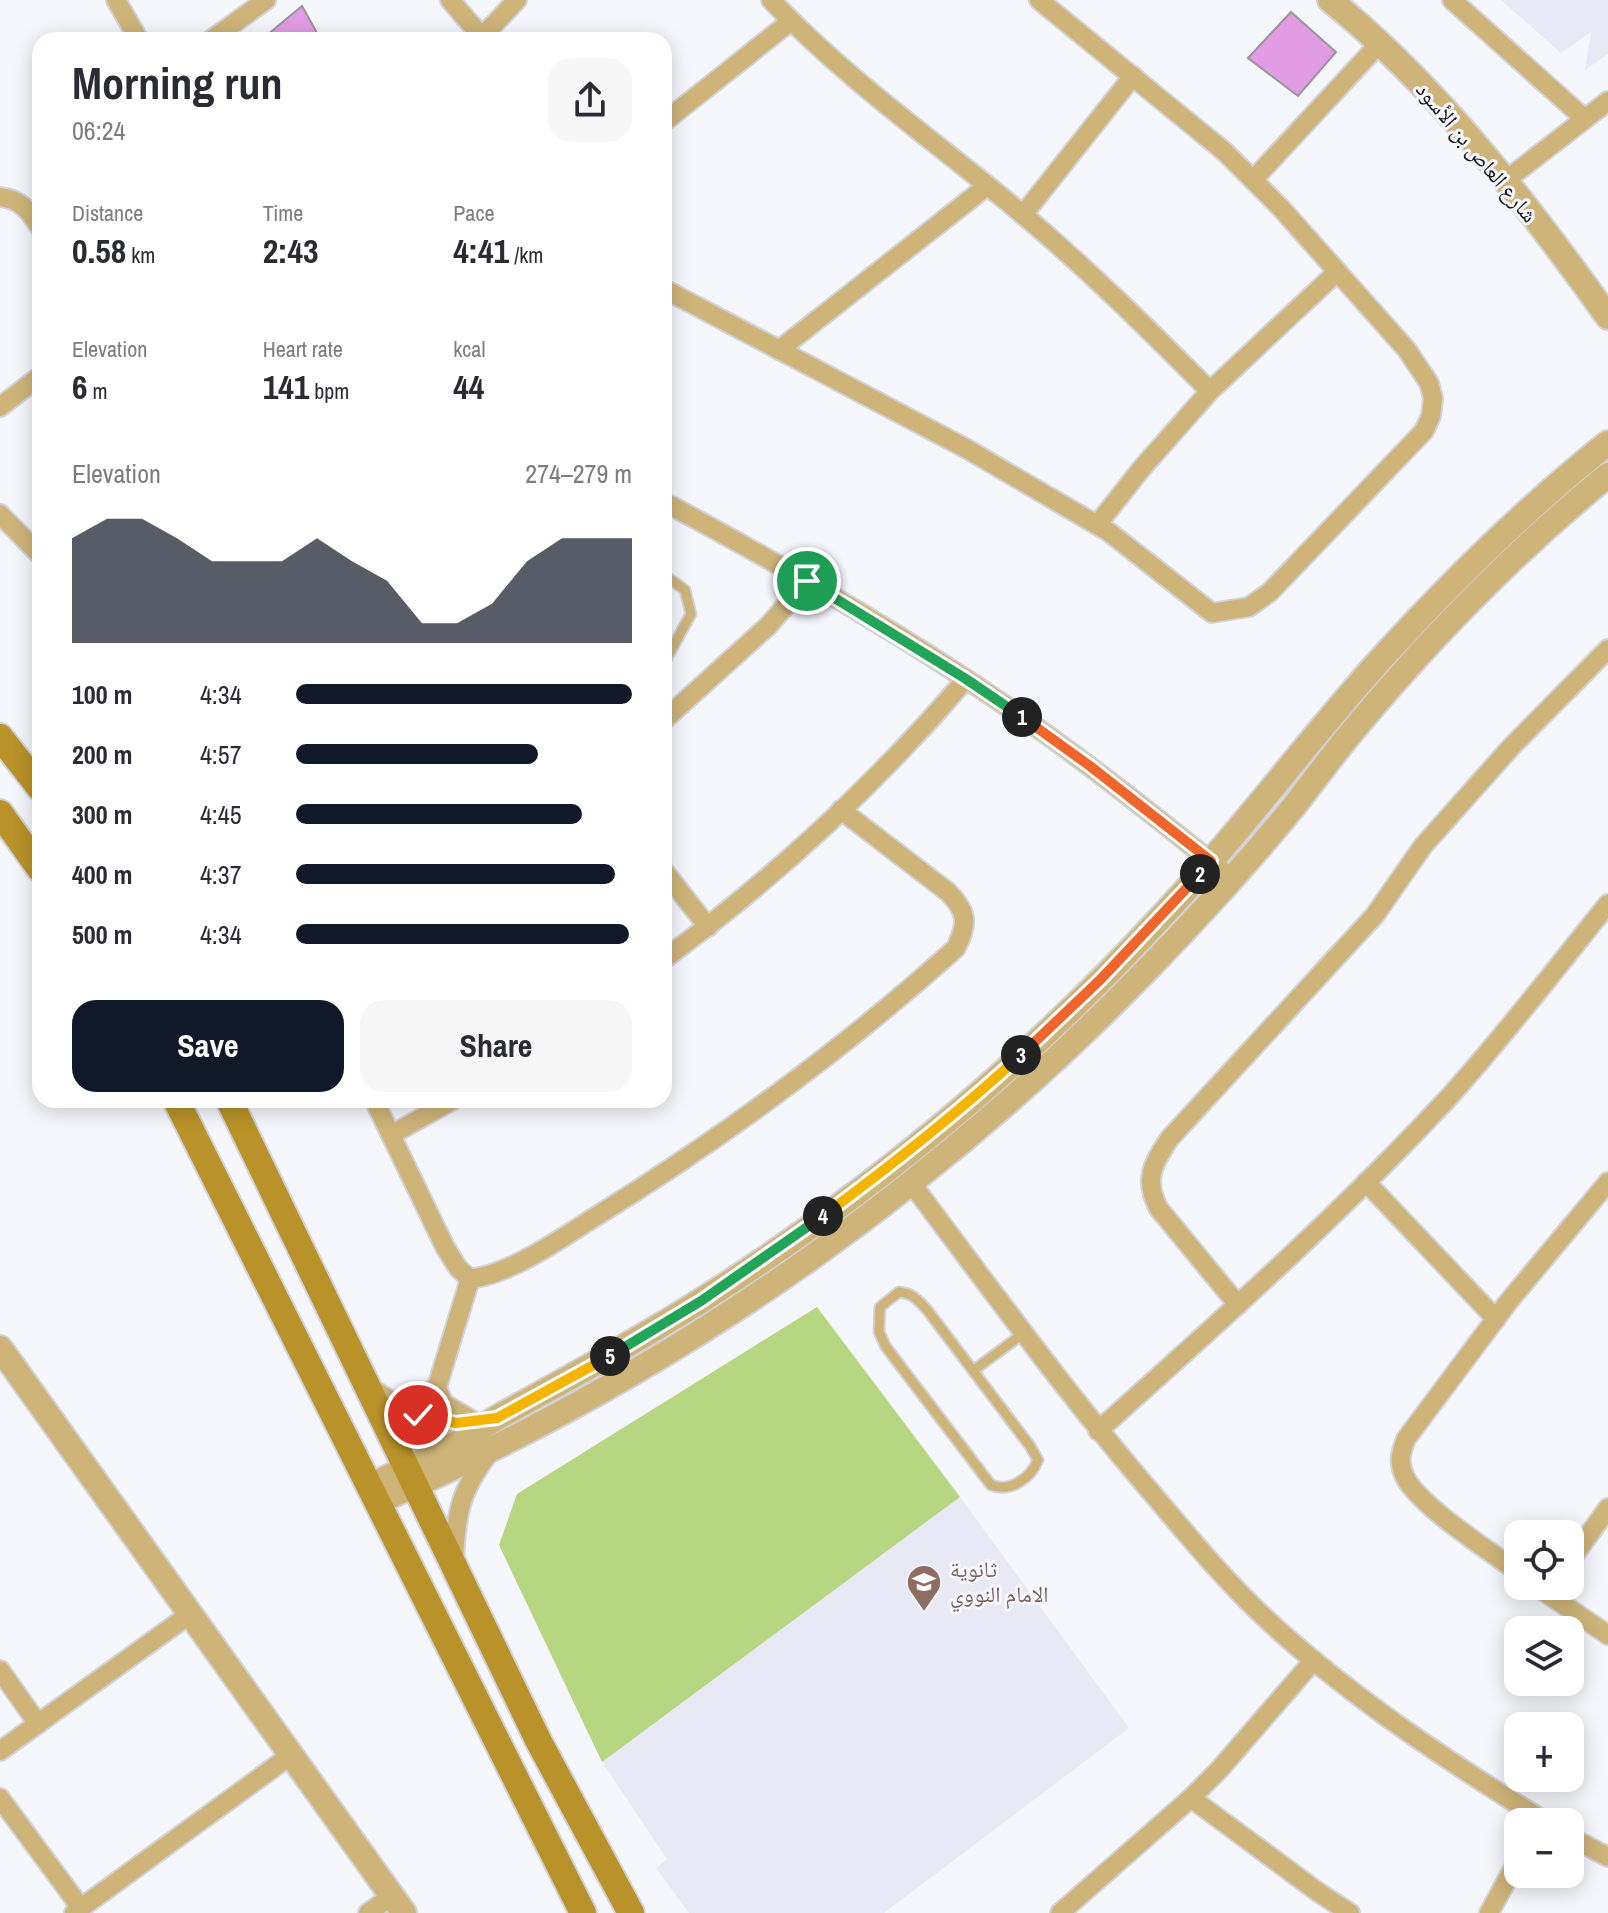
<!DOCTYPE html>
<html lang="en">
<head>
<meta charset="utf-8">
<style>
  :root { --surface:#fff; --page:#f7f7f7; --text:#2b2b33; --muted:#7c7c81; --accent:#111827 }
  body { margin:0; font-family:"Archivo Narrow","Noto Naskh Arabic",sans-serif; background:var(--page); color:var(--text); height:100vh; display:flex; flex-direction:column; font-size:30px; white-space:nowrap }
  * { box-sizing:border-box; margin:0 }
  p { font-size:26px; color:var(--muted) }
  .icon { flex:none; width:44px; height:44px; fill:none; stroke:currentColor; stroke-width:2; stroke-linecap:round; stroke-linejoin:round }
  .map { position:relative; flex:1; overflow:hidden }
  .panel { position:absolute; left:32px; top:32px; width:640px; height:1076px; display:flex; flex-direction:column; background:var(--surface); border-radius:24px; box-shadow:0 4px 20px #0003 }
  .panel>* { flex:none }
  .tools { position:absolute; left:1504px; top:1520px; display:grid; gap:16px }
  .tools a { display:grid; place-items:center; width:80px; height:80px; border-radius:16px; background:var(--surface); box-shadow:0 4px 20px #0003; font-size:40px }
  .pin { position:absolute; display:grid; place-items:center; width:68px; height:68px; color:#fff; margin:-34px; border:4px solid #fff; border-radius:50%; box-shadow:0 2px 8px #0007 }
  .km { position:absolute; width:40px; height:40px; margin:-20px; border-radius:50%; background:#222; color:#fff; font-size:22px; line-height:40px; text-align:center }
  .round { display:grid; place-items:center; flex:none; width:84px; height:84px; border-radius:24px; background:var(--page) }
  .headline { display:flex; align-items:center; justify-content:space-between; height:136px; padding:0 40px }
  h1 { font-size:44px; font-weight:700; line-height:60px }
  .figures { display:grid; grid-template-columns:repeat(3,1fr); gap:12px; height:136px; padding:8px 40px }
  .figures div { display:grid; align-content:center }
  .figures b { font-size:34px; font-weight:700 }
  .figures small { font-size:22px; font-weight:400 }
  .figures p { font-size:22px }
  .chart { height:224px; padding:16px 40px }
  .chart p { display:flex; justify-content:space-between }
  .chart svg { width:100%; height:144px; margin-top:8px; fill:var(--accent); opacity:.7 }
  .button { display:flex; gap:16px; margin-top:auto; padding:16px 40px }
  .button a { flex:1; height:92px; border-radius:24px; background:var(--accent); color:#fff; font-size:32px; font-weight:700; line-height:92px; text-align:center }
  .button a+a { background:var(--page); color:var(--text) }
  ul { padding:0 40px; list-style:none; font-size:26px }
  li { display:grid; grid-template-columns:128px 96px 1fr; align-items:center; height:60px }
  li i { height:20px; border-radius:10px; background:var(--accent) }
  .map>svg:first-child { display:block }
  .built { fill:#e9e9f6 }
  .green { fill:#b6d681 }
  .building { fill:#e29ce3; stroke:#999499; stroke-width:2 }
  .lines { fill:none; stroke-linecap:round; stroke-linejoin:round }
  .service-casing { stroke:#d2d2d9; stroke-width:13 }
  .minor-casing { stroke:#d2d2d9; stroke-width:22 }
  .tertiary-casing { stroke:#d2d2d9; stroke-width:28 }
  .secondary-casing { stroke:#d2d2d9; stroke-width:30 }
  .service { stroke:#ceb479; stroke-width:9 }
  .minor { stroke:#ceb479; stroke-width:18 }
  .tertiary { stroke:#ceb479; stroke-width:24 }
  .secondary { stroke:#b99229; stroke-width:26 }
  .split-1-casing { stroke:#fff; stroke-width:16 }
  .split-2-casing { stroke:#fff; stroke-width:16 }
  .split-3-casing { stroke:#fff; stroke-width:16 }
  .split-4-casing { stroke:#fff; stroke-width:16 }
  .split-5-casing { stroke:#fff; stroke-width:16 }
  .split-6-casing { stroke:#fff; stroke-width:16 }
  .split-1 { stroke:#22a559; stroke-width:10 }
  .split-2 { stroke:#f0652b; stroke-width:10 }
  .split-3 { stroke:#f0652b; stroke-width:10 }
  .split-4 { stroke:#f5b400; stroke-width:10 }
  .split-5 { stroke:#22a559; stroke-width:10 }
  .split-6 { stroke:#f5b400; stroke-width:10 }
  .labels { text-anchor:middle; dominant-baseline:central; stroke-width:6; stroke-linejoin:round; paint-order:stroke }
  .street-label { font-size:22px; fill:#17171a; stroke:#f6f6fd }
  .education-label { font-size:22px; fill:#785e54; stroke:#f6f6fd; text-anchor:start }
</style>
</head>
<body>
<div class="map">
<svg width="1608" height="1913" viewBox="0 0 1608 1913">
  <rect width="100%" height="100%" fill="#f6f6fd"/>
  <g class="built">
    <path d="M1501 0H1608V54L1585 70 1591 32 1561 53Z"/>
    <path d="M960 1497 1129 1728 884 1913H689L656 1868 667 1859 602 1762Z"/>
  </g>
  <path class="green" d="M817 1307 960 1497 602 1762 499 1545 517 1494Z"/>
  <g class="building">
    <path d="M302 6 321 40H261Z"/>
    <path d="M1291 12 1336 52 1298 96 1248 58Z"/>
  </g>
  <g class="lines">
    <g class="service-casing">
      <g id="service">
        <path d="M664 575 685 590 691 614 664 663"/>
        <path d="M899 1292C913 1293 919 1301 928 1311L1030 1446 1038 1460C1031 1478 1010 1493 991 1485L886 1347 879 1332 880 1307Z"/>
        <path d="M974 1370 1024 1333"/>
      </g>
    </g>
    <g class="minor-casing">
      <g id="minor">
        <path d="M116 0 139 40"/>
        <path d="M450 0 482 37"/>
        <path d="M771 0C845 78 933 140 1015 208 1084 265 1147 328 1210 391"/>
        <path d="M1452 0 1585 119"/>
        <path d="M211 40 266 0"/>
        <path d="M479 40 517 0"/>
        <path d="M664 122 791 21"/>
        <path d="M1253 180 1379 44"/>
        <path d="M1505 181 1608 101"/>
        <path d="M0 197C20 199 30 211 40 228"/>
        <path d="M1023 215 1133 76"/>
        <path d="M664 289 967 449 1109 532 1212 613 1249 607 1270 592 1424 431 1431 416 1433 398 1429 383 1407 350 1280 207 1225 152 1039 0"/>
        <path d="M779 350 987 186"/>
        <path d="M0 407 40 376"/>
        <path d="M664 502C782 565 899 632 1009 708 1086 761 1159 819 1231 878"/>
        <path d="M0 514 40 555"/>
        <path d="M1097 525 1142 468 1210 391 1337 272"/>
        <path d="M664 720 768 626 807 581"/>
        <path d="M664 871 708 927"/>
        <path d="M664 959C775 878 876 784 966 679"/>
        <path d="M374 1100 445 1247 458 1268 470 1279C511 1274 560 1239 595 1217 722 1138 844 1049 956 948 968 922 968 913 948 892L841 810"/>
        <path d="M391 1135 453 1100"/>
        <path d="M1366 1182 1496 1319"/>
        <path d="M912 1184C992 1291 1070 1398 1157 1499 1195 1544 1232 1589 1276 1628 1358 1702 1452 1764 1546 1822"/>
        <path d="M470 1279 437 1387 443 1403 475 1422"/>
        <path d="M1238 1305 1159 1209C1143 1180 1153 1163 1170 1138L1375 915 1423 846 1512 746 1608 649"/>
        <path d="M369 1386C400 1409 431 1424 470 1422"/>
        <path d="M392 1402 419 1399 437 1387"/>
        <path d="M1098 1431C1218 1323 1340 1215 1450 1096 1506 1034 1556 968 1608 904"/>
        <path d="M1570 1561 1608 1508"/>
        <path d="M454 1562C456 1511 460 1491 491 1450"/>
        <path d="M1518 1572C1490 1551 1416 1504 1404 1475 1398 1461 1401 1452 1406 1439L1509 1301 1608 1182"/>
        <path d="M1536 1586 1608 1635"/>
        <path d="M0 1670 38 1724"/>
        <path d="M0 1751 190 1614"/>
        <path d="M0 1798 81 1908"/>
        <path d="M1191 1798 1318 1892 1350 1913"/>
        <path d="M1570 1837 1608 1857"/>
        <path d="M74 1913 291 1755"/>
        <path d="M368 1913 392 1896"/>
        <path d="M1060 1913 1191 1798 1219 1770 1314 1660"/>
        <path d="M1489 1913 1518 1860"/>
      </g>
    </g>
    <g class="tertiary-casing">
      <g id="tertiary">
        <path d="M1330 0C1439 88 1527 204 1608 317"/>
        <path d="M0 1348 404 1913"/>
        <path d="M370 1486C394 1474 420 1463 444 1450 463 1440 481 1427 500 1416 567 1379 634 1343 699 1302 870 1194 1028 1062 1164 914 1241 832 1307 741 1382 658 1452 581 1526 508 1608 443"/>
        <path d="M377 1502C682 1371 956 1175 1182 933 1221 892 1259 849 1295 805 1315 779 1334 753 1355 728 1431 637 1516 550 1608 475"/>
      </g>
    </g>
    <g class="secondary-casing">
      <g id="secondary">
        <path d="M0 737 40 788"/>
        <path d="M0 813 40 869"/>
        <path d="M176 1100 583 1913"/>
        <path d="M229 1100 539 1742 631 1913"/>
      </g>
    </g>
    <use href="#service" class="service"/>
    <use href="#minor" class="minor"/>
    <use href="#tertiary" class="tertiary"/>
    <use href="#secondary" class="secondary"/>
  </g>
  <g class="lines">
    <g class="split-1-casing">
      <path id="split-1" d="M807 581 966 679 1022 717"/>
    </g>
    <g class="split-2-casing">
      <path id="split-2" d="M1022 717 1090 766 1211 861 1200 874"/>
    </g>
    <g class="split-3-casing">
      <path id="split-3" d="M1021 1055 1100 980 1200 874"/>
    </g>
    <g class="split-4-casing">
      <path id="split-4" d="M823 1216C892 1165 958 1113 1021 1055"/>
    </g>
    <g class="split-5-casing">
      <path id="split-5" d="M610 1356 701 1301 823 1216"/>
    </g>
    <g class="split-6-casing">
      <path id="split-6" d="M418 1415 456 1423 497 1418 610 1356"/>
    </g>
    <use href="#split-1" class="split-1"/>
    <use href="#split-2" class="split-2"/>
    <use href="#split-3" class="split-3"/>
    <use href="#split-4" class="split-4"/>
    <use href="#split-5" class="split-5"/>
    <use href="#split-6" class="split-6"/>
  </g>
  <defs>
    <g id="school-pin" transform="scale(1.8)"><path d="M0 17L-7.5 6A9.5 9.5 0 1 1 7.5 6Z" fill="#8d6e63" stroke="#f6f6fd"/><path d="M0-5L7-2L0 1L-7-2ZM-4 1L0 2.5L4 1V4Q0 6-4 4Z" fill="#fff"/></g>
  </defs>
  <g fill-rule="evenodd">
    <use href="#school-pin" x="924" y="1582"/>
  </g>
  <g class="labels">
    <g class="street-label">
      <text transform="translate(1477 152) rotate(50)">شارع العاص بن الأسود</text>
    </g>
    <g class="education-label">
      <text x="950" y="1569">ثانوية<tspan x="950" dy="25">الامام النووي</tspan></text>
    </g>
  </g>
</svg>
<div class="tools">
<a><svg class="icon" aria-label="locate" viewBox="0 0 24 24"><circle cx="12" cy="12" r="6"/><path d="M12 2v4M12 18v4M2 12h4M18 12h4"/></svg></a>
<a><svg class="icon" aria-label="layers" viewBox="0 0 24 24"><path d="M12 4l9 5-9 5-9-5zM3 14l9 5 9-5"/></svg></a>
<a>+</a>
<a>−</a>
</div>
<div class="pin" style="left:807px;top:581px;background:#1e9e55"><svg class="icon" aria-label="arrive" viewBox="0 0 24 24"><path d="M6 21V4h12l-3 4 3 4H6"/></svg></div>
<div class="pin" style="left:418px;top:1415px;background:#d93025"><svg class="icon" aria-label="check" viewBox="0 0 24 24"><path d="M5 12l5 5 9-10"/></svg></div>
<b class="km" style="left:1022px;top:717px">1</b>
<b class="km" style="left:1200px;top:874px">2</b>
<b class="km" style="left:1021px;top:1055px">3</b>
<b class="km" style="left:823px;top:1216px">4</b>
<b class="km" style="left:610px;top:1356px">5</b>
<section class="panel">
<div class="headline"><div><h1>Morning run</h1><p>06:24</p></div><a class="round"><svg class="icon" aria-label="share" viewBox="0 0 24 24"><path d="M12 15V3M7 8l5-5 5 5M5 13v7h14v-7"/></svg></a></div>
<div class="figures">
<div><p>Distance</p><b>0.58<small> km</small></b></div>
<div><p>Time</p><b>2:43</b></div>
<div><p>Pace</p><b>4:41<small> /km</small></b></div>
</div>
<div class="figures">
<div><p>Elevation</p><b>6<small> m</small></b></div>
<div><p>Heart rate</p><b>141<small> bpm</small></b></div>
<div><p>kcal</p><b>44</b></div>
</div>
<div class="chart"><p><span>Elevation</span>274–279 m</p>
<svg viewBox="0 0 160 44" preserveAspectRatio="none"><path d="M0 44V12L10 6L20 6L30 12L40 19L50 19L60 19L70 12L80 19L90 25L100 38L110 38L120 32L130 19L140 12L150 12L160 12V44z"/></svg>
</div>
<ul>
<li><b>100 m</b>4:34<i style="width:100%"></i></li>
<li><b>200 m</b>4:57<i style="width:72%"></i></li>
<li><b>300 m</b>4:45<i style="width:85%"></i></li>
<li><b>400 m</b>4:37<i style="width:95%"></i></li>
<li><b>500 m</b>4:34<i style="width:99%"></i></li>
</ul>
<div class="button"><a>Save</a><a>Share</a></div>
</section>
</div>
</body>
</html>
